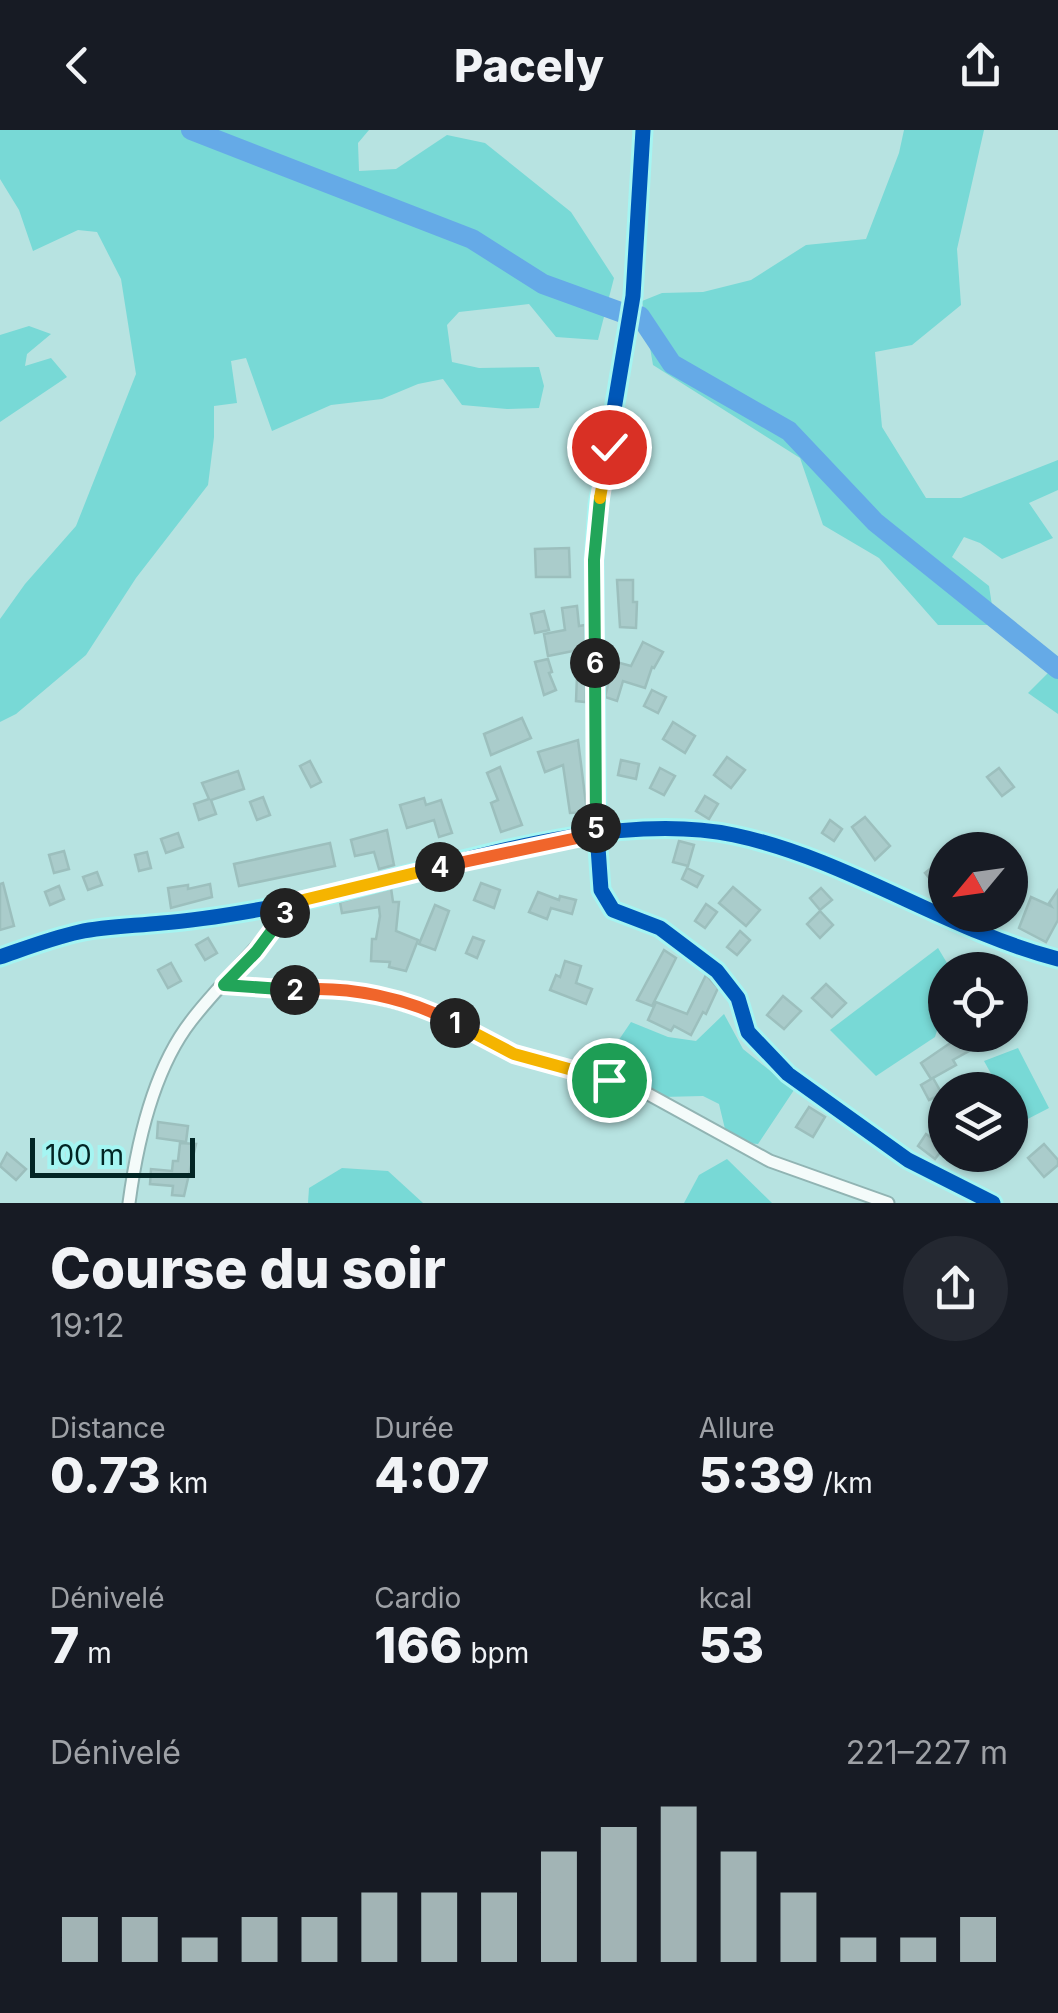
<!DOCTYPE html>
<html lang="fr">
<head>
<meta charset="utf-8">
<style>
  :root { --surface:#171b24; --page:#242831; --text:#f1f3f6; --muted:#9ea1a6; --accent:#a2b4b5 }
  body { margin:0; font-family:Inter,sans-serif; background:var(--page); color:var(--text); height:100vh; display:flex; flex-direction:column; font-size:38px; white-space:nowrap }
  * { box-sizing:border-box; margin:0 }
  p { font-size:32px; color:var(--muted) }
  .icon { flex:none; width:55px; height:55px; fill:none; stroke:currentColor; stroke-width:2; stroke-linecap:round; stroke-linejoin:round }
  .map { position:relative; height:1073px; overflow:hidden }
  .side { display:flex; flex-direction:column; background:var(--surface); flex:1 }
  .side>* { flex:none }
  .needle { width:65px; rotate:241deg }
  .buttons { position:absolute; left:928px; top:702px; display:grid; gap:20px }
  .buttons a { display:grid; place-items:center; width:100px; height:100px; border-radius:50%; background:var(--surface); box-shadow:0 2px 8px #0004; font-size:50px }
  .scale { position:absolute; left:30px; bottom:25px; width:165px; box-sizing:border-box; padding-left:10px; border:5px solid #022524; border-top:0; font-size:28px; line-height:35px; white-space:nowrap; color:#022524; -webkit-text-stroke:8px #a5f5f2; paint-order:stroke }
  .pin { position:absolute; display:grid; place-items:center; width:85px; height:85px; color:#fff; margin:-42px; border:5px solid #fff; border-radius:50%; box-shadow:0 2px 10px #0007 }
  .km { position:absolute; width:50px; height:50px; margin:-25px; border-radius:50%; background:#222; color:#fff; font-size:28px; line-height:50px; text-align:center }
  .round { display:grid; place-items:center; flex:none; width:105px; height:105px; border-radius:52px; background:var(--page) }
  .overview { display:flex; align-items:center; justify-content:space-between; height:170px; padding:0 50px }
  h1 { font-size:55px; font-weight:800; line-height:75px }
  .metrics { display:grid; grid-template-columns:repeat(3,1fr); gap:15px; height:170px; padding:10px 50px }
  .metrics div { display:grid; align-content:center }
  .metrics b { font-size:50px; font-weight:800 }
  .metrics small { font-size:28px; font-weight:400 }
  .metrics p { font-size:28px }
  .chart { height:280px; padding:20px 50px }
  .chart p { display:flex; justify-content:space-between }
  .chart svg { width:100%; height:180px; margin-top:10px; stroke:var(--accent); stroke-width:6 }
  header { display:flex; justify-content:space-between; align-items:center; height:130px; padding:0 50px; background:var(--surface); font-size:45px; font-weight:800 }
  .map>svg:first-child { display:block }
  .green { fill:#78d9d6 }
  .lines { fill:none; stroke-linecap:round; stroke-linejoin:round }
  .river { stroke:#65aae7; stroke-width:20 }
  .building { fill:#aacccb; stroke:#9cbfbd; stroke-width:2.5 }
  .minor-casing { stroke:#91b4b3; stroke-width:15 }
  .minor { stroke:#f4fbfa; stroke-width:11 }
  .cycleway-casing { stroke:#a5f5f2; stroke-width:21 }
  .cycleway { stroke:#0057b8; stroke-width:15 }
  .split-1-casing { stroke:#fff; stroke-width:20 }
  .split-2-casing { stroke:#fff; stroke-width:20 }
  .split-3-casing { stroke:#fff; stroke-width:20 }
  .split-4-casing { stroke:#fff; stroke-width:20 }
  .split-5-casing { stroke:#fff; stroke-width:20 }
  .split-6-casing { stroke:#fff; stroke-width:20 }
  .split-7-casing { stroke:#fff; stroke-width:20 }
  .split-8-casing { stroke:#fff; stroke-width:20 }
  .split-1 { stroke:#f5b400; stroke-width:12 }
  .split-2 { stroke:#f0652b; stroke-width:12 }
  .split-3 { stroke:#22a559; stroke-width:12 }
  .split-4 { stroke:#f5b400; stroke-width:12 }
  .split-5 { stroke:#f0652b; stroke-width:12 }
  .split-6 { stroke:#22a559; stroke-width:12 }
  .split-7 { stroke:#22a559; stroke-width:12 }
  .split-8 { stroke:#f5b400; stroke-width:12 }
</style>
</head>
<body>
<header><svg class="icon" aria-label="back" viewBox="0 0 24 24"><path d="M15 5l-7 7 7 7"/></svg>Pacely<svg class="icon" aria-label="share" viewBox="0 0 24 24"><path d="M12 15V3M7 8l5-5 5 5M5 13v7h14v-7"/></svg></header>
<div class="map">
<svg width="1058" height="1073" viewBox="0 0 1058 1073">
  <rect width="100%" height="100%" fill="#b7e3e1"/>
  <g class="green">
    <path d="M0 0H369L358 13 359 41 396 39 447 5 485 13 571 82 614 148 598 210 556 207 529 174 459 182 447 195 452 232 479 238 539 237 544 256 539 278 507 279 462 275 443 249 418 254 382 269 331 275 272 301 246 228 231 231 237 273 214 276V307L208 355 136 448 86 525 16 584 0 592V489L25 454 76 396 136 244 121 149 97 102 78 100 33 121 19 80 0 49Z"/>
    <path d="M904 0H984L957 119 961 175 912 215 875 222 882 297 926 368H961L1058 330V360L1029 373 1053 408 1002 429 980 413 964 407 952 427 989 456 995 495H938L879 428 823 395 800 328 653 235 642 171 662 163 703 162 751 150 806 115 866 109 899 23Z"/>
    <path d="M29 196 51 204 27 224 25 236 51 228 67 247 0 292V205Z"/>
    <path d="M1058 533V584L1028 563Z"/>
    <path d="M938 818 947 833 945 875 935 907 876 946 830 900Z"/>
    <path d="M724 884 743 919 794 960 758 1014 746 1013 725 999 719 974 703 966 662 967 599 939 631 892 668 907 696 911Z"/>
    <path d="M1018 918 1049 978 1018 994 1010 979V960H1000L984 931Z"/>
    <path d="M727 1029 772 1073H684L699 1045Z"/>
    <path d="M342 1038 388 1041 423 1073H308L309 1058Z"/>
  </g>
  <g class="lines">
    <g class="river">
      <path d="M191 0 472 109 543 154 623 183"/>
      <path d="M640 186 672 234 789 301 875 392 1058 539"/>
    </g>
  </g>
  <g class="building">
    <path d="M569 418 570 447H536L535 419Z"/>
    <path d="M617 450H633V472H637L636 498 620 497Z"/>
    <path d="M577 476 579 496 585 495 586 572 576 571 578 520 548 526 544 504 565 500 562 478Z"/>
    <path d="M544 481 549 500 535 503 531 484Z"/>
    <path d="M643 512 663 522 654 538 652 537 645 558 623 551 617 571 605 567 611 543 606 542 609 530 631 536Z"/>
    <path d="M548 529 552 542 549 543 556 560 544 565 535 532Z"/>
    <path d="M652 560 666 567 658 583 644 576Z"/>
    <path d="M522 588 531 608 491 625 484 604Z"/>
    <path d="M673 592 695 606 685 623 663 609Z"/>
    <path d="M578 610 587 682 570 683 563 635 545 642 538 622Z"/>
    <path d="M727 627 745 640 731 658 714 645Z"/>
    <path d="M621 630 639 634 636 649 618 645Z"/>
    <path d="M310 631 321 652 311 657 300 636Z"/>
    <path d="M500 637 522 695 501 702 491 673 498 670 487 643Z"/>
    <path d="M660 638 675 646 664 665 650 658Z"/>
    <path d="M999 638 1014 657 1002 666 987 647Z"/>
    <path d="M238 641 244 659 211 670 216 684 199 690 194 674 209 669 202 653Z"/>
    <path d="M705 666 718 674 709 689 696 681Z"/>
    <path d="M263 667 270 685 257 690 250 672Z"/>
    <path d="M424 668 426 675 441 670 452 703 439 707 434 690 407 698 400 675Z"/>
    <path d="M865 687 890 716 875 730 852 697Z"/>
    <path d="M830 690 842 699 834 711 822 703Z"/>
    <path d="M387 700 394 735 379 739 374 722 355 726 351 710Z"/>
    <path d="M178 703 183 717 166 723 161 709Z"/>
    <path d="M679 711 694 715 688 736 673 732Z"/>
    <path d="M330 713 335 736 239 756 234 734Z"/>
    <path d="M64 721 69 739 54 743 49 725Z"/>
    <path d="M147 722 151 738 139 741 135 725Z"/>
    <path d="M940 731 945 737V755L939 760 925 743Z"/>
    <path d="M687 738 703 746 697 757 682 749Z"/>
    <path d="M97 742 102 755 88 760 83 747Z"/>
    <path d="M3 753 14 796 0 800V754Z"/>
    <path d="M481 753 500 760 494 778 474 770Z"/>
    <path d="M210 754 212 767 171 778 168 758 188 755V759Z"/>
    <path d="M59 756 64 769 50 775 45 762Z"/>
    <path d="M733 757 760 780 746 796 719 773Z"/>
    <path d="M391 758 393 772H399L396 801 418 810 406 841 389 837 390 832 371 831 372 809H376L380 786 379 777 342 783 340 772Z"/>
    <path d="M821 758 832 770 820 780 810 768Z"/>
    <path d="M1058 760V790L1046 812 1019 798 1031 767 1051 776 1049 773Z"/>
    <path d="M538 762 559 770 560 766 576 770 572 784 551 778 547 789 529 782Z"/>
    <path d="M706 774 717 782 705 798 695 791Z"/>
    <path d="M435 775 449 781 435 820 419 814Z"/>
    <path d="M820 781 833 795 820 808 807 794Z"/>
    <path d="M740 801 750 810 737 825 727 817Z"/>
    <path d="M473 807 484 811 477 828 466 823Z"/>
    <path d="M208 808 217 823 205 830 196 815Z"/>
    <path d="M664 820 676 828 652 876 637 870Z"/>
    <path d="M565 831 581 836 576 853 592 859 586 874 550 860 556 845 560 847Z"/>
    <path d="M171 833 181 851 168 858 158 840Z"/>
    <path d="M706 845 718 858 706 884 703 882 691 905 674 896 671 901 648 890 656 872 687 884Z"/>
    <path d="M826 854 846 873 832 887 812 868Z"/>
    <path d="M783 866 801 881 784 899 767 885Z"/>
    <path d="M962 905H975L980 915 953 930 956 935 931 949 921 933Z"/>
    <path d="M933 948 942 964 929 970 921 955Z"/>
    <path d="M809 977 825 987 813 1007 796 997Z"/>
    <path d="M158 992 188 996 186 1012 157 1008Z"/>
    <path d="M945 996V1016L935 1029 918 1016 926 1004 930 1007Z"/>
    <path d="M180 1013 196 1014 184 1066 172 1065 173 1056 150 1054 151 1039 172 1041 173 1031H178Z"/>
    <path d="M1044 1014 1058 1030V1035L1044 1047 1028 1028Z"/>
    <path d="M7 1023 26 1039 16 1050 0 1036Z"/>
  </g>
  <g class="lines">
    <g class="minor-casing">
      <g id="minor">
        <path d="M643 0 633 166 598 375 594 430 597 703 601 760 613 780 660 798 717 841 738 868 748 902 788 944 908 1030 993 1073"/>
        <path d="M0 827C26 818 52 808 79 802 107 796 134 796 162 793 204 790 247 782 289 774 422 746 600 677 734 705 848 729 946 800 1058 829"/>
        <path d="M224 855 290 860 342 858 437 883 514 924 639 959 770 1031 888 1073"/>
        <path d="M129 1073C137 1013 153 940 191 891 223 849 261 818 291 773"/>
      </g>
    </g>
    <use href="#minor" class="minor"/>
    <g class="cycleway-casing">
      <g id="cycleway">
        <path d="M643 0 633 166 598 375 594 430 597 703 601 760 613 780 660 798 717 841 738 868 748 902 788 944 908 1030 993 1073"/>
        <path d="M0 827C26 818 52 808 79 802 107 796 134 796 162 793 204 790 247 782 289 774 422 746 600 677 734 705 848 729 946 800 1058 829"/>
      </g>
    </g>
    <use href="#cycleway" class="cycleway"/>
  </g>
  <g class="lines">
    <g class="split-1-casing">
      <path id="split-1" d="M455 893 514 924 609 950"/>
    </g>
    <g class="split-2-casing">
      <path id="split-2" d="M295 860C347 855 408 868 455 893"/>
    </g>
    <g class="split-3-casing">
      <path id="split-3" d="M285 783 256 822 224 855 295 860"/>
    </g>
    <g class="split-4-casing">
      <path id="split-4" d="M285 783 291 773 440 737"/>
    </g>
    <g class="split-5-casing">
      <path id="split-5" d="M440 737 596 704V698"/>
    </g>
    <g class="split-6-casing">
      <path id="split-6" d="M595 533 596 698"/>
    </g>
    <g class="split-7-casing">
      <path id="split-7" d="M595 533 594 430 600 368"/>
    </g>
    <g class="split-8-casing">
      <path id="split-8" d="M600 368 609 317"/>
    </g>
    <use href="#split-1" class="split-1"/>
    <use href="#split-2" class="split-2"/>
    <use href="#split-3" class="split-3"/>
    <use href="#split-4" class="split-4"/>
    <use href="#split-5" class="split-5"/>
    <use href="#split-6" class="split-6"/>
    <use href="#split-7" class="split-7"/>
    <use href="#split-8" class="split-8"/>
  </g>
</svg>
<div class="buttons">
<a><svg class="needle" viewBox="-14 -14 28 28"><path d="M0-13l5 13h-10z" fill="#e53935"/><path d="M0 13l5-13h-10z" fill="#9ea1a6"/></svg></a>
<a><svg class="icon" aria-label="locate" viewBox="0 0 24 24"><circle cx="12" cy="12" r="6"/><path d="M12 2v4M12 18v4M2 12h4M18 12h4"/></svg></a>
<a><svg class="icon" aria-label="layers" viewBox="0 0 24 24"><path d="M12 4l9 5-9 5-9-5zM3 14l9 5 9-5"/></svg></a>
</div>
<div class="scale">100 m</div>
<div class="pin" style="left:609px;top:950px;background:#1e9e55"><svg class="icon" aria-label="arrive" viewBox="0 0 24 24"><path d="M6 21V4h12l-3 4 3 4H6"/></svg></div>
<div class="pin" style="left:609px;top:317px;background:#d93025"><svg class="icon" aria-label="check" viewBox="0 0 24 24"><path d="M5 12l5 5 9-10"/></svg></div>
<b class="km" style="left:455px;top:893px">1</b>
<b class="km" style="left:295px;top:860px">2</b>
<b class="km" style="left:285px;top:783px">3</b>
<b class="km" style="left:440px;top:737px">4</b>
<b class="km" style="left:596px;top:698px">5</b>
<b class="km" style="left:595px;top:533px">6</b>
</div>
<section class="side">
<div class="overview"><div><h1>Course du soir</h1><p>19:12</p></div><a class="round"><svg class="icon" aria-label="share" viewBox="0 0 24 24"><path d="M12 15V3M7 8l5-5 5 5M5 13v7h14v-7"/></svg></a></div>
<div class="metrics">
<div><p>Distance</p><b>0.73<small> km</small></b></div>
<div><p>Durée</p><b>4:07</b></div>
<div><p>Allure</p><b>5:39<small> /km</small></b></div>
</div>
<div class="metrics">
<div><p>Dénivelé</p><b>7<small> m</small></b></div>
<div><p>Cardio</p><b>166<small> bpm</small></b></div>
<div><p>kcal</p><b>53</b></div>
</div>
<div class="chart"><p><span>Dénivelé</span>221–227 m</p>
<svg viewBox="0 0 160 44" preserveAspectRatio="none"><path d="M5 44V33M15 44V33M25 44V38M35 44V33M45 44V33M55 44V27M65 44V27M75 44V27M85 44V17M95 44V11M105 44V6M115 44V17M125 44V27M135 44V38M145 44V38M155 44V33"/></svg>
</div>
</section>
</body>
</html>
